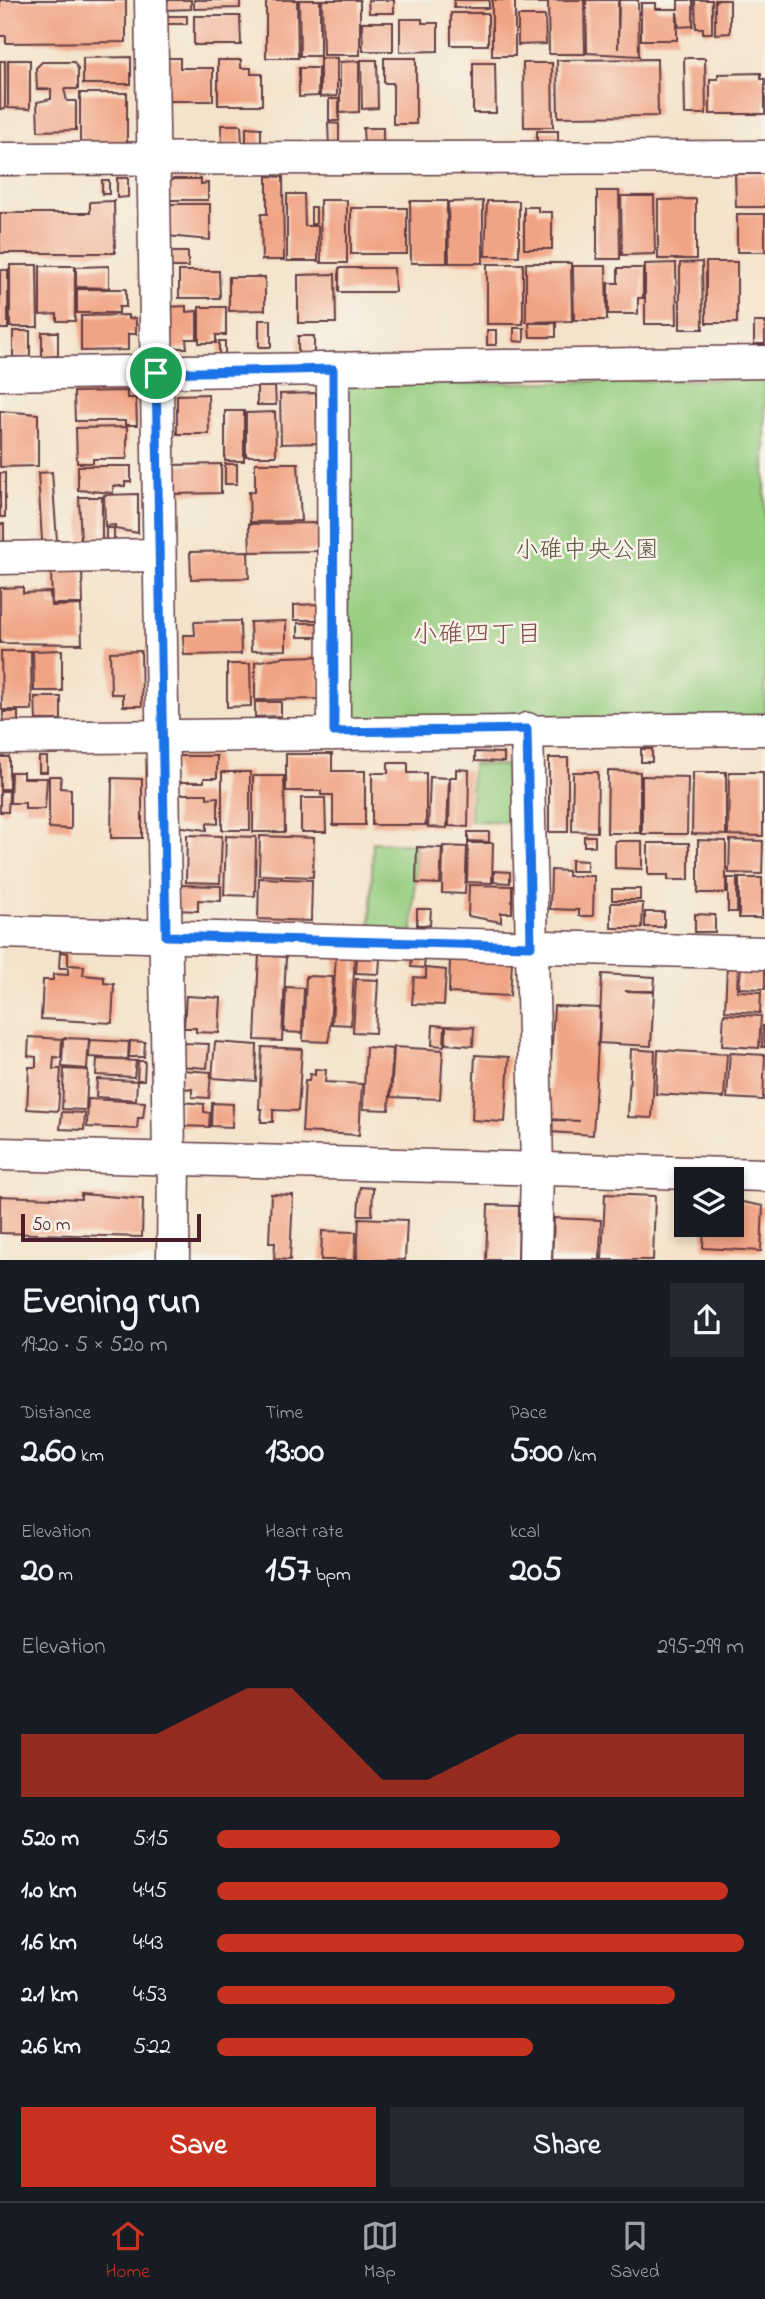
<!DOCTYPE html>
<html lang="en">
<head>
<meta charset="utf-8">
<style>
  :root { --surface:#171b24; --page:#242831; --text:#f1f3f6; --muted:#9ea1a6; --line:#363941; --accent:#c8321e }
  body { margin:0; font-family:"Indie Flower","Klee One",sans-serif; background:var(--page); color:var(--text); height:100vh; display:flex; flex-direction:column; font-size:26px; white-space:nowrap }
  * { box-sizing:border-box; margin:0 }
  p { font-size:23px; color:var(--muted) }
  .icon { flex:none; width:38px; height:38px; fill:none; stroke:currentColor; stroke-width:2; stroke-linecap:round; stroke-linejoin:round }
  .map { position:relative; height:1260px; overflow:hidden }
  .panel { display:flex; flex-direction:column; background:var(--surface); flex:1 }
  .panel>* { flex:none }
  .tools { position:absolute; left:674px; top:1167px; display:grid; gap:14px }
  .tools a { display:grid; place-items:center; width:70px; height:70px; border-radius:0px; background:var(--surface); box-shadow:0 4px 10px #0003; font-size:35px }
  .scale { position:absolute; left:21px; bottom:18px; width:180px; box-sizing:border-box; padding-left:7px; border:4px solid #4a1f2b; border-top:0; font-size:19px; line-height:24px; white-space:nowrap; color:#4a1f2b; -webkit-text-stroke:5px #f7f3e8; paint-order:stroke }
  .pin { position:absolute; display:grid; place-items:center; width:60px; height:60px; color:#fff; margin:-30px; border:4px solid #fff; border-radius:50%; box-shadow:0 2px 7px #0007 }
  .round { display:grid; place-items:center; flex:none; width:74px; height:74px; border-radius:0px; background:var(--page) }
  .summary { display:flex; align-items:center; justify-content:space-between; height:119px; padding:0 21px }
  h1 { font-size:38px; font-weight:800; line-height:52px }
  .figures { display:grid; grid-template-columns:repeat(3,1fr); gap:10px; height:119px; padding:7px 21px }
  .figures div { display:grid; align-content:center }
  .figures b { font-size:35px; font-weight:800 }
  .figures small { font-size:19px; font-weight:400 }
  .figures p { font-size:19px }
  .chart { height:196px; padding:14px 21px }
  .chart p { display:flex; justify-content:space-between }
  .chart svg { width:100%; height:126px; margin-top:7px; fill:var(--accent); opacity:.7 }
  .primary-button { display:flex; gap:14px; margin-top:auto; padding:14px 21px }
  .primary-button a { flex:1; height:80px; border-radius:0px; background:var(--accent); color:#fff; font-size:28px; font-weight:800; line-height:80px; text-align:center }
  .primary-button a+a { background:var(--page); color:var(--text) }
  ul { padding:0 21px; list-style:none; font-size:23px }
  li { display:grid; grid-template-columns:112px 84px 1fr; align-items:center; height:52px }
  li i { height:18px; border-radius:9px; background:var(--accent) }
  .dock { display:flex; justify-content:space-around; align-items:center; height:98px; border-top:2px solid var(--line); background:var(--surface); font-size:19px; color:var(--muted) }
  .dock a { display:grid; justify-items:center; gap:4px }
  .dock .current { color:var(--accent) }
  .map>svg:first-child { display:block }
  .green { fill:#96cd80; stroke:#707656; stroke-width:2 }
  .building { fill:#f1a485 }
  .lines { fill:none; stroke-linecap:round; stroke-linejoin:round }
  .minor-casing { stroke:#643c43; stroke-width:35 }
  .minor { stroke:#fff; stroke-width:32 }
  .route-casing { stroke:#fff; stroke-width:14 }
  .route { stroke:#1a73e8; stroke-width:9 }
  .labels { text-anchor:middle; dominant-baseline:central; stroke-width:5; stroke-linejoin:round; paint-order:stroke }
  .park-label { font-size:24px; fill:#615344; stroke:#f7f3e8 }
  .neighbourhood-label { font-size:26px; fill:#844e4a; stroke:#f7f3e8 }
</style>
</head>
<body>
<div class="map">
<svg width="765" height="1260" viewBox="0 0 765 1260">
  <rect width="100%" height="100%" fill="#f7f3e8"/>
  <filter id="ink" filterUnits="userSpaceOnUse"><feTurbulence type="fractalNoise" baseFrequency=".0143" numOctaves="2"/><feDisplacementMap in="SourceGraphic" scale="14" xChannelSelector="R" yChannelSelector="G"/><feConvolveMatrix kernelMatrix="1 2 1 2 8 2 1 2 1" color-interpolation-filters="sRGB"/></filter>
  <filter id="wash" filterUnits="userSpaceOnUse"><feTurbulence type="fractalNoise" baseFrequency=".00686" numOctaves="4" result="noise"/><feDisplacementMap in="SourceGraphic" scale="28" xChannelSelector="R" yChannelSelector="G"/><feGaussianBlur stdDeviation="1.57" result="paint"/><feColorMatrix in="noise" values="0 0 0 0 0 0 0 0 0 0 0 0 0 0 0 0 0 1.4 0 .05"/><feComposite in="paint" operator="in"/></filter>
  <g filter="url(#wash)">
    <rect width="100%" height="100%" fill="#f4e3cb"/>
    <g class="green">
      <path d="M765 379V719L355 722 346 712 345 394 353 385Z"/>
      <path d="M472 764 517 766 515 822 470 821Z"/>
      <path d="M373 842 416 844 413 932 370 931Z"/>
    </g>
    <g id="blocks">
      <g class="building">
        <path d="M0 0H126V42L6 43V36H0Z"/>
        <path d="M165 0H191V9L165 10Z"/>
        <path d="M194 0H240V8L194 9Z"/>
        <path d="M266 0H297L298 58H266Z"/>
        <path d="M299 0H320V56H300Z"/>
        <path d="M322 0H360V55H323Z"/>
        <path d="M368 0H394V13H369Z"/>
        <rect x="454" y="0" width="35" height="8"/>
        <rect x="492" y="0" width="23" height="56"/>
        <rect x="524" y="0" width="23" height="3"/>
        <path d="M548 0H584L585 54H549Z"/>
        <path d="M586 0H618V49L619 0H638L639 56 587 53Z"/>
        <path d="M678 0H693V26L679 27 677 12V40H641V3H656V9H678Z"/>
        <path d="M695 0H712V33H703V28H696Z"/>
        <path d="M715 0H730V33L715 34Z"/>
        <rect x="451" y="13" width="37" height="32"/>
        <path d="M166 16H187V24H167Z"/>
        <path d="M194 16H240L241 45H194Z"/>
        <path d="M518 16H545L546 44 518 45Z"/>
        <path d="M400 19H422V23H438V51L400 52Z"/>
        <path d="M362 22H393V51H363Z"/>
        <path d="M131 57V84H83V58Z"/>
        <path d="M166 58H180V68H213V101H166Z"/>
        <path d="M320 58H337V96L320 97Z"/>
        <path d="M384 58H416V124H393V83H384Z"/>
        <path d="M684 58H705L706 114H685Z"/>
        <path d="M657 59 658 116 558 117 557 60Z"/>
        <path d="M8 60H30V109L8 108Z"/>
        <path d="M218 60H241V68H251V74H262V105H218Z"/>
        <path d="M361 60H377L378 108 362 109Z"/>
        <rect x="0" y="61" width="5" height="48"/>
        <path d="M359 61V112L340 113V62Z"/>
        <path d="M42 62H74L78 69V89H64L67 101H76V130L38 131 37 102 51 99V89H37L36 68Z"/>
        <path d="M473 63H495L496 113H473Z"/>
        <path d="M523 63H552L553 127H524Z"/>
        <path d="M299 68H318V96L299 97Z"/>
        <path d="M761 73V79H765V114H710V79H718V74Z"/>
        <path d="M80 93H127V143L80 144Z"/>
        <rect x="329" y="99" width="10" height="22"/>
        <path d="M328 123 339 124V145L329 146Z"/>
        <path d="M221 125H241L242 144H222Z"/>
        <path d="M246 127 261 128V143L246 144Z"/>
        <path d="M363 128H383V145H364Z"/>
        <rect x="537" y="131" width="21" height="12"/>
        <path d="M735 174H765V207H736Z"/>
        <path d="M267 176 283 177 284 260H262L261 214H267Z"/>
        <path d="M117 178H128V197L117 198Z"/>
        <path d="M173 179H201V184L208 183V200H168V184Z"/>
        <rect x="102" y="180" width="7" height="14"/>
        <path d="M597 191H619L620 259H597Z"/>
        <path d="M287 194H304L305 226H318V261H287Z"/>
        <path d="M621 196H654L655 254 622 255Z"/>
        <path d="M696 199V259H658V200Z"/>
        <path d="M320 200H347V263H321Z"/>
        <path d="M114 201 115 253H0V213H90V202Z"/>
        <path d="M410 201H447V263H411Z"/>
        <path d="M483 201V263H449L448 202Z"/>
        <path d="M487 201H519V256H485Z"/>
        <path d="M167 204H210V240L167 236Z"/>
        <rect x="311" y="207" width="5" height="17"/>
        <path d="M524 207H538V212H552V249H524Z"/>
        <rect x="351" y="208" width="56" height="46"/>
        <rect x="737" y="214" width="28" height="38"/>
        <path d="M167 252H188V267H168Z"/>
        <path d="M702 262 703 329H680V263Z"/>
        <rect x="706" y="262" width="31" height="61"/>
        <path d="M526 263H571L572 321 526 322Z"/>
        <path d="M676 263 677 324H645V264Z"/>
        <rect x="487" y="264" width="36" height="60"/>
        <path d="M10 265H37L38 327H10Z"/>
        <path d="M40 266H75V321H57V314L40 315Z"/>
        <path d="M109 266V288L76 287V267Z"/>
        <path d="M573 266H606L607 320H574Z"/>
        <path d="M339 268H394L395 292H339Z"/>
        <path d="M618 268H643V298H638V314H608V283H618Z"/>
        <rect x="0" y="270" width="8" height="59"/>
        <path d="M179 271H219L220 298H179Z"/>
        <path d="M335 274 336 323H298V275Z"/>
        <path d="M229 277H265V310L229 311Z"/>
        <path d="M77 289H126V307H119V313H77Z"/>
        <path d="M186 306V312L197 311V339H186L187 348H167V307Z"/>
        <path d="M199 307H226V335H216V343H199Z"/>
        <path d="M128 315V319L136 318V334H128V350L81 351V316Z"/>
        <rect x="259" y="320" width="12" height="27"/>
        <rect x="754" y="322" width="11" height="22"/>
        <path d="M529 323H556V337H530Z"/>
        <path d="M514 328H524V342L514 341Z"/>
        <rect x="487" y="330" width="9" height="15"/>
        <rect x="13" y="331" width="17" height="26"/>
        <path d="M42 332H58V356L42 357Z"/>
        <rect x="298" y="336" width="16" height="18"/>
        <rect x="219" y="341" width="6" height="13"/>
        <path d="M257 387H275L276 405H257Z"/>
        <path d="M127 391V398H136L137 425H125V421H75L74 392Z"/>
        <path d="M316 393 317 443 281 444 280 394Z"/>
        <path d="M208 394 209 434H177V395Z"/>
        <path d="M0 411 38 414V466L0 467Z"/>
        <rect x="225" y="411" width="19" height="50"/>
        <path d="M275 412 276 456H246V413Z"/>
        <path d="M127 427V459H93V463H77L76 428Z"/>
        <path d="M255 463H298L301 521 250 522 249 492H255Z"/>
        <path d="M221 464V493L173 494V465Z"/>
        <rect x="225" y="464" width="12" height="20"/>
        <path d="M78 466H131V482H125V486H113V493L78 490Z"/>
        <path d="M52 472 57 541H42L38 473Z"/>
        <rect x="0" y="473" width="5" height="44"/>
        <path d="M138 494V533L115 529V525L105 526 104 495Z"/>
        <path d="M79 497H102V544H81Z"/>
        <path d="M319 523 320 551 250 552 249 524Z"/>
        <rect x="0" y="524" width="4" height="20"/>
        <rect x="106" y="528" width="8" height="15"/>
        <path d="M248 551 249 578 191 579 190 552Z"/>
        <path d="M51 570H82L83 604H52Z"/>
        <path d="M23 587V593L50 592 51 606 81 605 82 644 0 643V588Z"/>
        <path d="M320 604V620H294V605Z"/>
        <path d="M240 621 241 654 184 655 183 635H195L194 622Z"/>
        <path d="M286 621V650L251 651 250 622Z"/>
        <rect x="298" y="623" width="22" height="14"/>
        <path d="M62 650V691H34L33 651Z"/>
        <path d="M1 651H31L32 710H2Z"/>
        <path d="M141 651 142 706H123V694H111L110 652Z"/>
        <path d="M318 656 321 699 255 700V662L283 657Z"/>
        <path d="M227 664H250L251 706 227 707Z"/>
        <path d="M35 697H61V720H36Z"/>
        <path d="M255 702H281V716L255 717Z"/>
        <rect x="3" y="712" width="15" height="13"/>
        <rect x="641" y="749" width="11" height="13"/>
        <path d="M475 752 504 753V762L475 761Z"/>
        <path d="M286 754H332V771H365V825H333V795H321V791H286Z"/>
        <path d="M176 756H217V778H204V782H176Z"/>
        <rect x="0" y="757" width="9" height="32"/>
        <rect x="39" y="757" width="8" height="15"/>
        <rect x="549" y="758" width="19" height="74"/>
        <path d="M388 763H408V773H426V825H372V773H388Z"/>
        <path d="M456 769 469 770 468 827 449 826 450 777H456Z"/>
        <path d="M608 771 640 772V833H607Z"/>
        <path d="M11 772H23V778H47L45 809H25V803H10Z"/>
        <rect x="222" y="772" width="28" height="58"/>
        <path d="M573 772H598L597 832 572 831Z"/>
        <path d="M693 772H726V835L692 834Z"/>
        <path d="M729 772H763V836L728 835Z"/>
        <path d="M49 776H61L60 788 71 789V829L49 828Z"/>
        <path d="M253 776H284L285 832H253Z"/>
        <path d="M642 776 688 777 687 834H642Z"/>
        <path d="M430 777 449 778 447 828 428 827Z"/>
        <path d="M112 778 142 779V838H111Z"/>
        <path d="M0 791H9L8 812H0Z"/>
        <path d="M175 794H207V798L218 797V824L207 823V830L175 826Z"/>
        <path d="M301 798H325L326 832H301Z"/>
        <path d="M468 832H489V842L468 841Z"/>
        <path d="M187 835 222 836 220 883 186 882Z"/>
        <path d="M226 836 256 837 255 896 224 895Z"/>
        <path d="M260 836 314 838 313 877 259 875Z"/>
        <rect x="584" y="836" width="11" height="10"/>
        <path d="M698 840 726 841V893H698Z"/>
        <path d="M730 840 763 841 762 874 729 873Z"/>
        <path d="M615 841H642V869L615 868Z"/>
        <path d="M468 843H493L492 883 467 882Z"/>
        <path d="M648 843H689V880H668V875H648Z"/>
        <path d="M443 846 467 847 465 894 442 893Z"/>
        <path d="M417 847 442 848 440 884 416 883Z"/>
        <path d="M571 860 587 861V871H571Z"/>
        <path d="M551 870 568 871V876H594L593 916H579V910L550 909Z"/>
        <path d="M494 871 510 872V883L494 882Z"/>
        <path d="M259 878 312 880 311 921 258 919Z"/>
        <rect x="728" y="878" width="9" height="34"/>
        <rect x="739" y="878" width="23" height="40"/>
        <path d="M178 885 221 886V901L198 900V911L177 910Z"/>
        <path d="M469 885 512 886V913H501V922L468 916Z"/>
        <rect x="612" y="889" width="28" height="11"/>
        <path d="M611 903H643L642 928H611Z"/>
        <path d="M417 909H431L430 925H417Z"/>
        <rect x="645" y="912" width="19" height="15"/>
        <path d="M695 914 715 915V932H695Z"/>
        <path d="M60 952 68 953V965L84 966 83 975 104 977V983L114 984 112 1023 41 1019 43 980H53V974L68 975V968H59Z"/>
        <path d="M336 954 355 955 351 1025 332 1024Z"/>
        <path d="M259 955 286 957 282 1041 255 1040Z"/>
        <path d="M412 957 425 958 424 968 411 967Z"/>
        <path d="M357 958 380 959 379 974 356 973Z"/>
        <path d="M450 959 512 962 510 996 449 993Z"/>
        <path d="M727 965 738 966 737 991 761 992 760 1013 725 1011Z"/>
        <path d="M741 966 765 967V989L739 988Z"/>
        <path d="M426 968 446 970 444 1005 412 1004 414 977 426 978Z"/>
        <path d="M602 974 655 977 654 991H625L654 992 651 1046 599 1043Z"/>
        <path d="M306 976 333 977 329 1042 303 1041Z"/>
        <path d="M356 979 378 980 375 1033 353 1032Z"/>
        <path d="M286 987 304 988 302 1033 284 1032Z"/>
        <path d="M186 996 221 998 219 1033 196 1032V1028H184Z"/>
        <path d="M554 1006 600 1008 593 1135 551 1132 552 1120 580 1121 548 1119Z"/>
        <path d="M724 1014 761 1016 759 1048 722 1046Z"/>
        <path d="M433 1025 445 1026 444 1046 432 1045Z"/>
        <path d="M446 1026 474 1027 473 1046 446 1044Z"/>
        <path d="M763 1026H765V1047H762Z"/>
        <path d="M29 1037 62 1039 61 1058 54 1057 53 1069H61L58 1111 27 1109 29 1067H36V1057L28 1056Z"/>
        <path d="M63 1038 89 1039 87 1069 62 1067Z"/>
        <path d="M90 1040 129 1042 128 1059 89 1057Z"/>
        <path d="M130 1041 145 1042 144 1057H129Z"/>
        <path d="M215 1042 257 1045 256 1081 212 1078Z"/>
        <path d="M181 1043 209 1044 207 1068 179 1066Z"/>
        <path d="M262 1047 302 1049 298 1111 273 1110V1122H261L262 1109H259Z"/>
        <path d="M366 1047 393 1049 389 1110 363 1109Z"/>
        <path d="M394 1047 443 1050 440 1099 391 1097Z"/>
        <path d="M631 1049 655 1051 652 1118 628 1117Z"/>
        <path d="M658 1050 727 1054 724 1098 656 1094Z"/>
        <path d="M730 1053 765 1055 763 1100 727 1098Z"/>
        <path d="M475 1055 509 1057 505 1122 472 1120Z"/>
        <path d="M97 1059 136 1061 134 1077 96 1075Z"/>
        <path d="M138 1061H145L144 1080H137Z"/>
        <path d="M64 1069 88 1070 86 1110 62 1109Z"/>
        <path d="M315 1069 326 1070 325 1082 362 1084 359 1135 302 1132 305 1081H309L310 1074 315 1075Z"/>
        <path d="M181 1070 211 1072 209 1098 192 1097V1089L180 1088Z"/>
        <path d="M97 1079 137 1081 136 1100 96 1097Z"/>
        <path d="M88 1099 145 1102 143 1118H138L137 1129 87 1127Z"/>
        <path d="M181 1102 204 1104V1112L210 1113 209 1127 180 1126Z"/>
        <path d="M212 1103 233 1104 232 1127 211 1126Z"/>
        <path d="M62 1112 85 1113 84 1130 60 1129Z"/>
        <path d="M360 1187 373 1188 372 1215H358Z"/>
        <path d="M81 1194 143 1199 142 1237 0 1233V1196L81 1199Z"/>
        <path d="M271 1194 293 1195 290 1260 274 1259 275 1243H269Z"/>
        <path d="M605 1194 655 1196 653 1260H602Z"/>
        <path d="M732 1200 763 1206 761 1251 703 1248 704 1225H732Z"/>
        <path d="M488 1205 519 1206 518 1260H486Z"/>
        <path d="M359 1218 407 1220 405 1260H357Z"/>
        <path d="M554 1218 601 1220 600 1260H552Z"/>
        <path d="M322 1231 356 1232 355 1260H321Z"/>
      </g>
    </g>
  </g>
  <g filter="url(#ink)">
    <use href="#blocks" fill-opacity="0" stroke="#643c43" stroke-width="2"/>
    <g class="lines">
      <g class="minor-casing">
        <g id="minor">
          <path d="M151 0 169 1158"/>
          <path d="M0 159 765 157"/>
          <path d="M333 369 334 732"/>
          <path d="M0 374 765 362"/>
          <path d="M0 558 159 555"/>
          <path d="M527 729 537 1168 535 1260"/>
          <path d="M0 738 765 729"/>
          <path d="M0 932 765 953"/>
          <path d="M0 1154 765 1175"/>
          <path d="M173 1260 174 1159"/>
        </g>
      </g>
      <use href="#minor" class="minor"/>
    </g>
  </g>
  <g class="lines" filter="url(#ink)">
    <g class="route-casing">
      <path id="route" d="M333 369 334 732 527 729 531 946 166 936 156 373Z"/>
    </g>
    <use href="#route" class="route"/>
  </g>
  <g class="labels">
    <g class="park-label">
      <text x="587" y="551">小碓中央公園</text>
    </g>
    <g class="neighbourhood-label">
      <text x="477" y="636">小碓四丁目</text>
    </g>
  </g>
</svg>
<div class="tools">
<a><svg class="icon" aria-label="layers" viewBox="0 0 24 24"><path d="M12 4l9 5-9 5-9-5zM3 14l9 5 9-5"/></svg></a>
</div>
<div class="scale">50 m</div>
<div class="pin" style="left:156px;top:373px;background:#1e9e55"><svg class="icon" aria-label="arrive" viewBox="0 0 24 24"><path d="M6 21V4h12l-3 4 3 4H6"/></svg></div>
</div>
<section class="panel">
<div class="summary"><div><h1>Evening run</h1><p>19:20 · 5 × 520 m</p></div><a class="round"><svg class="icon" aria-label="share" viewBox="0 0 24 24"><path d="M12 15V3M7 8l5-5 5 5M5 13v7h14v-7"/></svg></a></div>
<div class="figures">
<div><p>Distance</p><b>2.60<small> km</small></b></div>
<div><p>Time</p><b>13:00</b></div>
<div><p>Pace</p><b>5:00<small> /km</small></b></div>
</div>
<div class="figures">
<div><p>Elevation</p><b>20<small> m</small></b></div>
<div><p>Heart rate</p><b>157<small> bpm</small></b></div>
<div><p>kcal</p><b>205</b></div>
</div>
<div class="chart"><p><span>Elevation</span>295–299 m</p>
<svg viewBox="0 0 160 44" preserveAspectRatio="none"><path d="M0 44V22L10 22L20 22L30 22L40 14L50 6L60 6L70 22L80 38L90 38L100 30L110 22L120 22L130 22L140 22L150 22L160 22V44z"/></svg>
</div>
<ul>
<li><b>520 m</b>5:15<i style="width:65%"></i></li>
<li><b>1.0 km</b>4:45<i style="width:97%"></i></li>
<li><b>1.6 km</b>4:43<i style="width:100%"></i></li>
<li><b>2.1 km</b>4:53<i style="width:87%"></i></li>
<li><b>2.6 km</b>5:22<i style="width:60%"></i></li>
</ul>
<div class="primary-button"><a>Save</a><a>Share</a></div>
</section>
<nav class="dock">
<a class="current"><svg class="icon" aria-label="home" viewBox="0 0 24 24"><path d="M3 11l9-7 9 7M6 9v11h12V9"/></svg>Home</a>
<a><svg class="icon" aria-label="map" viewBox="0 0 24 24"><path d="M3 6l6-2 6 2 6-2v14l-6 2-6-2-6 2zM9 4v14M15 6v14"/></svg>Map</a>
<a><svg class="icon" aria-label="saved" viewBox="0 0 24 24"><path d="M7 4h10v16l-5-4-5 4z"/></svg>Saved</a>
</nav>
</body>
</html>
